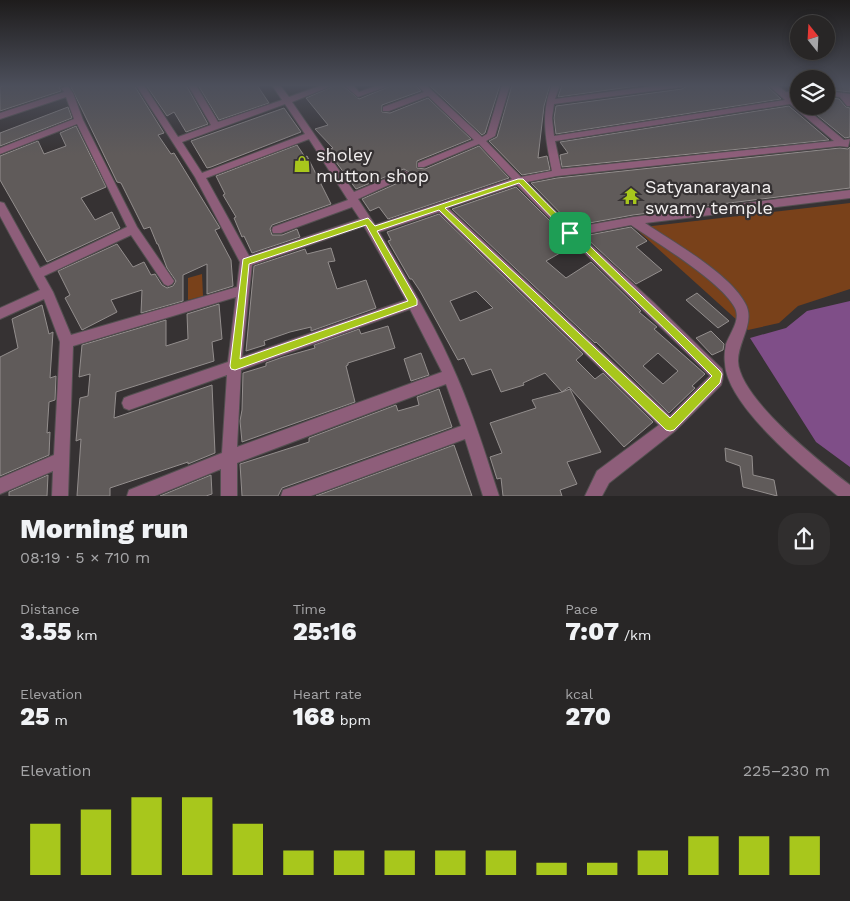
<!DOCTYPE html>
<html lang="en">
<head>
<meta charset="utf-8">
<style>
  :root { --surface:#282626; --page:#302e2e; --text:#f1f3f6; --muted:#a5a5a7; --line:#444343; --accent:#a8c71c }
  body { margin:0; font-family:"Work Sans",sans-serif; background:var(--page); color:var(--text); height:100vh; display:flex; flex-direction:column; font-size:19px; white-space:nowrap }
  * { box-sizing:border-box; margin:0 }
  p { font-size:16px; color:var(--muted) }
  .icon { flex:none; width:28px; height:28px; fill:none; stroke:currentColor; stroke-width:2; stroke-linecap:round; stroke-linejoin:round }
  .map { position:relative; height:496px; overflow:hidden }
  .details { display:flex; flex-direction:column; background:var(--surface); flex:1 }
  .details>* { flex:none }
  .needle { width:32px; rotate:342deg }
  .controls { position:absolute; left:790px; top:15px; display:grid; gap:10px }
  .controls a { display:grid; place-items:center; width:45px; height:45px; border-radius:50%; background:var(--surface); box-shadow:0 2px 8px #0003,0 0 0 1px var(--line); font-size:25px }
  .pin { position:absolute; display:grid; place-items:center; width:42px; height:42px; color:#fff; margin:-21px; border-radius:10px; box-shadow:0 2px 8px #0006 }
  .round { display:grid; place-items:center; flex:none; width:52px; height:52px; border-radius:20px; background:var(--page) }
  .headline { display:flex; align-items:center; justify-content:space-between; height:85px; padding:0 20px }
  h1 { font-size:28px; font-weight:800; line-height:38px }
  .figures { display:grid; grid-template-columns:repeat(3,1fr); gap:8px; height:85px; padding:5px 20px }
  .figures div { display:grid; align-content:center }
  .figures b { font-size:25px; font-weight:800 }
  .figures small { font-size:14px; font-weight:400 }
  .figures p { font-size:14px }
  .chart { height:140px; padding:10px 20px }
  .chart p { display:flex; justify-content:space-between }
  .chart svg { width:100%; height:90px; margin-top:5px; stroke:var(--accent); stroke-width:6 }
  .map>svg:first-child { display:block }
  .green { fill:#79411a }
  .water { fill:#7f4e88 }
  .building { fill:#605b5a; stroke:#938e8d; fill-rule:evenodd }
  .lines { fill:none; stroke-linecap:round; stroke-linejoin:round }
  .street-casing { stroke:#545051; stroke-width:2 }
  .street { fill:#8e5e7a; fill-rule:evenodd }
  .route { fill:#a8c71c; stroke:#fff; fill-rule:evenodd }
  .labels { text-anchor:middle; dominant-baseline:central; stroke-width:4.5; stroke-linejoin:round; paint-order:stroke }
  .poi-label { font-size:18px; fill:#f2efef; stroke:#363233; text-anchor:start }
</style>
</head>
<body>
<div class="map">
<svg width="850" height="496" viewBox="0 0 850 496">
  <rect width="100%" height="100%" fill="#363233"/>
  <g class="green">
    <path d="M850 203V289L798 306 779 323 748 330 635 228Z"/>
    <path d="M202 274 203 296 188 300V278Z"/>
  </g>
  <path class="water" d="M850 301V467L816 442 750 338 786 328 807 311Z"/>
  <g class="building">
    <path d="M6 85H64L59 87 61 91 0 111V87Z"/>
    <path d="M70 85H134L164 133 158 135 171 154 174 153 220 228 215 230 231 260 233 286 207 294V264L183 275V301L141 313 142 290 111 300 117 312 82 330 65 298 70 295 58 271 117 244 133 267 144 262 151 275 155 274 162 285 167 288 173 286 176 281 167 268 158 244H157L150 227 144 229 121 183 117 182Z"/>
    <path d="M146 85H186L208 124 186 132 174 112 167 116Z"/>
    <path d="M198 85H257L269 103 219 120Z"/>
    <path d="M336 85H342L359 99 393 85H415L421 91 382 105V112L390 113 428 98 471 139 417 161V168L425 169 479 146 509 178 388 219 379 207 370 211 362 199 409 178 412 174 404 169 356 189 327 150 333 148 315 129 328 125 306 98Z"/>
    <path d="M429 85H500L485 133 482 135Z"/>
    <path d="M512 85H550L544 106 538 158 547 156 550 170 522 175 489 141 497 137Z"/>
    <path d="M562 85H644L558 97Z"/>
    <path d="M688 85H766L781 99 556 134 554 118 556 106 682 89Z"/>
    <path d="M826 85H850V92L826 89Z"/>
    <path d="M826 97 839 99 846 107 850 108V137L845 138 806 106H826Z"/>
    <path d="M789 106 829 140 562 167 560 155 568 153 560 142Z"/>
    <path d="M68 107 72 118 0 146V133Z"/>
    <path d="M284 108 301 132 211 167 207 168 191 141Z"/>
    <path d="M76 126 106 187 81 198 95 220 112 212 120 228 47 262 0 180V156L38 141 44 154 66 146 60 133Z"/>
    <path d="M297 145 305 157 307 156 331 204 272 225 270 229 272 235H282L297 229 300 237 252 253 244 236 242 237 234 218 236 217 223 195 225 194 216 176Z"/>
    <path d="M850 147V188L633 215 573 226 531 183 557 178 840 148 848 149Z"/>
    <path d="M516 187 574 245 546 261 566 278 591 262 641 311 639 312 657 327 654 329 705 374 692 386 695 388 669 413 596 342 595 343 452 209ZM658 353 678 371 663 384 643 366Z"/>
    <path d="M439 214 583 354 576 360 595 379 603 373 653 422 624 447 569 387 562 392 570 389 601 452 567 462 577 484 560 490 562 496H503L501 478 497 479 490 457 502 453 490 423 536 408 532 400 562 392 545 373 523 383 524 385 501 392 491 369 472 375 464 358 458 360 420 291 412 279H410L388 241 391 240 387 232ZM476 291 493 308 460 321 450 301Z"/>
    <path d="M631 227 647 241 636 247 662 270 636 284 584 236Z"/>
    <path d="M331 248 335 261 328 262 337 289 366 280 376 308 311 331V327L290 332 264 341 265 345 246 351 254 266 305 249 307 254Z"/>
    <path d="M697 293 729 321 718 328 686 300Z"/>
    <path d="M219 304 222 339 212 342 214 361 116 392 114 418 212 385 215 453 188 464V462L110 488V496H77L81 439 76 441 78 417 80 398 88 396 90 374 79 377 82 345 166 320V346L188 339 187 314Z"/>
    <path d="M42 305 49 334 53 332 50 378 56 376 55 400 49 402 47 433 50 432 49 455 0 476V357L18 348 12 319Z"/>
    <path d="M388 326 395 348 348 363V365L346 366 355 402 242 442 240 421 242 410 243 373 266 366V363L283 357 315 348 314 345 359 329 361 334Z"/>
    <path d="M711 331 724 344 723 350 712 355 696 338Z"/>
    <path d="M421 353 429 375 411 381 404 359Z"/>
    <path d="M439 389 452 427 282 488 278 496H242L240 464 309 442V438L396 405 398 411 419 405 417 397Z"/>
    <path d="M454 445 472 496H316Z"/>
    <path d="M725 448 752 456 753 475 774 480 777 496 743 487 740 466 726 461Z"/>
    <path d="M48 475 47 496H9V492Z"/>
    <path d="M211 475 212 494 206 496H160Z"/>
  </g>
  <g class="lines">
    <g class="street-casing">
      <g id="street">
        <path d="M136 85H144L178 137 211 125 188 85H196L218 122 282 100 272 85H280L289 97 322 85H334L292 102 354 192 402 172 405 171 410 174 408 176 358 199 375 225 512 179 479 144 424 167H418V163L474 140 428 96 389 111H383V107L424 92 417 85H426L482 137 487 134 502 85H510L495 136 486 141 521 177 552 171C546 141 540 114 552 85H560L555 99 661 85H686L682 87 554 104 552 118 554 136 785 100 768 85H777L786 92H799V96L792 97 799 103V106H803L844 140 850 139 848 147 840 146 557 176 527 182 572 228 633 217 850 190V198L645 223C673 242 729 273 745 303 756 322 738 341 738 361 739 398 820 462 850 485V496H838C806 470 726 405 725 363 724 356 725 350 726 344 730 333 741 320 735 308 722 282 657 243 631 225L580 235 653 302 722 369C724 375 723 379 721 385L675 431 609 483 602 496H585L597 471 659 425 439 212 379 232C407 279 436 327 457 377 474 416 486 456 499 496H483L465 439 311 496H281L283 490 289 488 461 426 446 384 237 463V496H221V469L155 496H127L129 490 222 453 227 375 129 410 124 408 122 403 124 398 129 396 228 362 236 297 73 346 68 496H52L53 471 0 494V478L54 455 60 342 44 299 0 319V308L40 290 0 216V202L4 203 40 268 127 227 77 124 0 154V148L74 119 66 97 0 119V113L64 92 61 88 68 86 73 93 83 120 137 227 174 281 172 284 168 286 164 284 131 235 44 276 53 292 71 335 237 287 240 262 195 177ZM285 104 305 134 202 173 182 142ZM790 104 834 141 561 169 555 141ZM309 139 348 200 273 227 272 230 273 233H281L352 207 360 219 249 256 206 178ZM517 185C580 250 646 312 710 376L670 416 448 208ZM364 226 406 300 242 357 252 265ZM410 309 442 372 237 447 241 370Z"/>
        <path d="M344 85H353L359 92 378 85H391L358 97Z"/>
        <path d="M826 91 850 94V106H847L840 97 826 95Z"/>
      </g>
    </g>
    <use href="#street" class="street"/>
  </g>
  <linearGradient id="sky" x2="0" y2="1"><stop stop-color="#1e1c1c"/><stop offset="0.55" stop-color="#4c4f5b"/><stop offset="1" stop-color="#4c4f5b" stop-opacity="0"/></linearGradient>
  <rect width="850" height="155" fill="url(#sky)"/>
  <path class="route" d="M518 179H523C586 245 655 307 720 371L722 374 720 383 674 430 670 431 666 430 439 210 377 231 417 300V305L235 370 231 369 230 366 243 259 368 218 375 226ZM519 183C581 250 648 311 712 376L670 418 445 208ZM366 225 408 301 240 359 249 264Z"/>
  <defs>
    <g id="shop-bare" transform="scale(1.35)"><path d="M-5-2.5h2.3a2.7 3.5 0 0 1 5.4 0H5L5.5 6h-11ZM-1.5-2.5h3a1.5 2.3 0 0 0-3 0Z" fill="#a8c71c" stroke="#363233" stroke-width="2.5" paint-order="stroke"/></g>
    <g id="temple-bare" transform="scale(1.35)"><path d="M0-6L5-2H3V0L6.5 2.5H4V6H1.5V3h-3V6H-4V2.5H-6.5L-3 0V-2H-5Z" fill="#a8c71c" stroke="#363233" stroke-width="2.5" paint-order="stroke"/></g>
  </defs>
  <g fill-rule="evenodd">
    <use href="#shop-bare" x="302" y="164"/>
    <use href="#temple-bare" x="631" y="196"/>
  </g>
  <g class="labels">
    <g class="poi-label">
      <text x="316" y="154">sholey<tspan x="316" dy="21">mutton shop</tspan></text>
      <text x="645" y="186">Satyanarayana<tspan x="645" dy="21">swamy temple</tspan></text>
    </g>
  </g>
</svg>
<div class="controls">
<a><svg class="needle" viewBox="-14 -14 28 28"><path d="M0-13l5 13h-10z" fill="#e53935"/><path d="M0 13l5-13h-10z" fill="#a5a5a7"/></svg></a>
<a><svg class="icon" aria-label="layers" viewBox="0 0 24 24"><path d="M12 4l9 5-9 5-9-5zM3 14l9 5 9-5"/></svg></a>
</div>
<div class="pin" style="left:570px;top:233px;background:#1e9e55"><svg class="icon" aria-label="arrive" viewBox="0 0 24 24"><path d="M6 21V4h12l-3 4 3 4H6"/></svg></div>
</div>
<section class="details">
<div class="headline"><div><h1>Morning run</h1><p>08:19 · 5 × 710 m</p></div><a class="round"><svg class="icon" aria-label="share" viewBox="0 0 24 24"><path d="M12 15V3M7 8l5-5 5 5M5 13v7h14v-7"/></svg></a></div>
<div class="figures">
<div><p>Distance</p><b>3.55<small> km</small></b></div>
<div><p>Time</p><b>25:16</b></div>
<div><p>Pace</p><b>7:07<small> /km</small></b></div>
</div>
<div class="figures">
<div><p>Elevation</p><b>25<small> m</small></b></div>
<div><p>Heart rate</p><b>168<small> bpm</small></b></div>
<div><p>kcal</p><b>270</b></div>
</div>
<div class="chart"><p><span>Elevation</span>225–230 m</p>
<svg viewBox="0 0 160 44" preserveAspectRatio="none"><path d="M5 44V19M15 44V12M25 44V6M35 44V6M45 44V19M55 44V32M65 44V32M75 44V32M85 44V32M95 44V32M105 44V38M115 44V38M125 44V32M135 44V25M145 44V25M155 44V25"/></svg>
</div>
</section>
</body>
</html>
